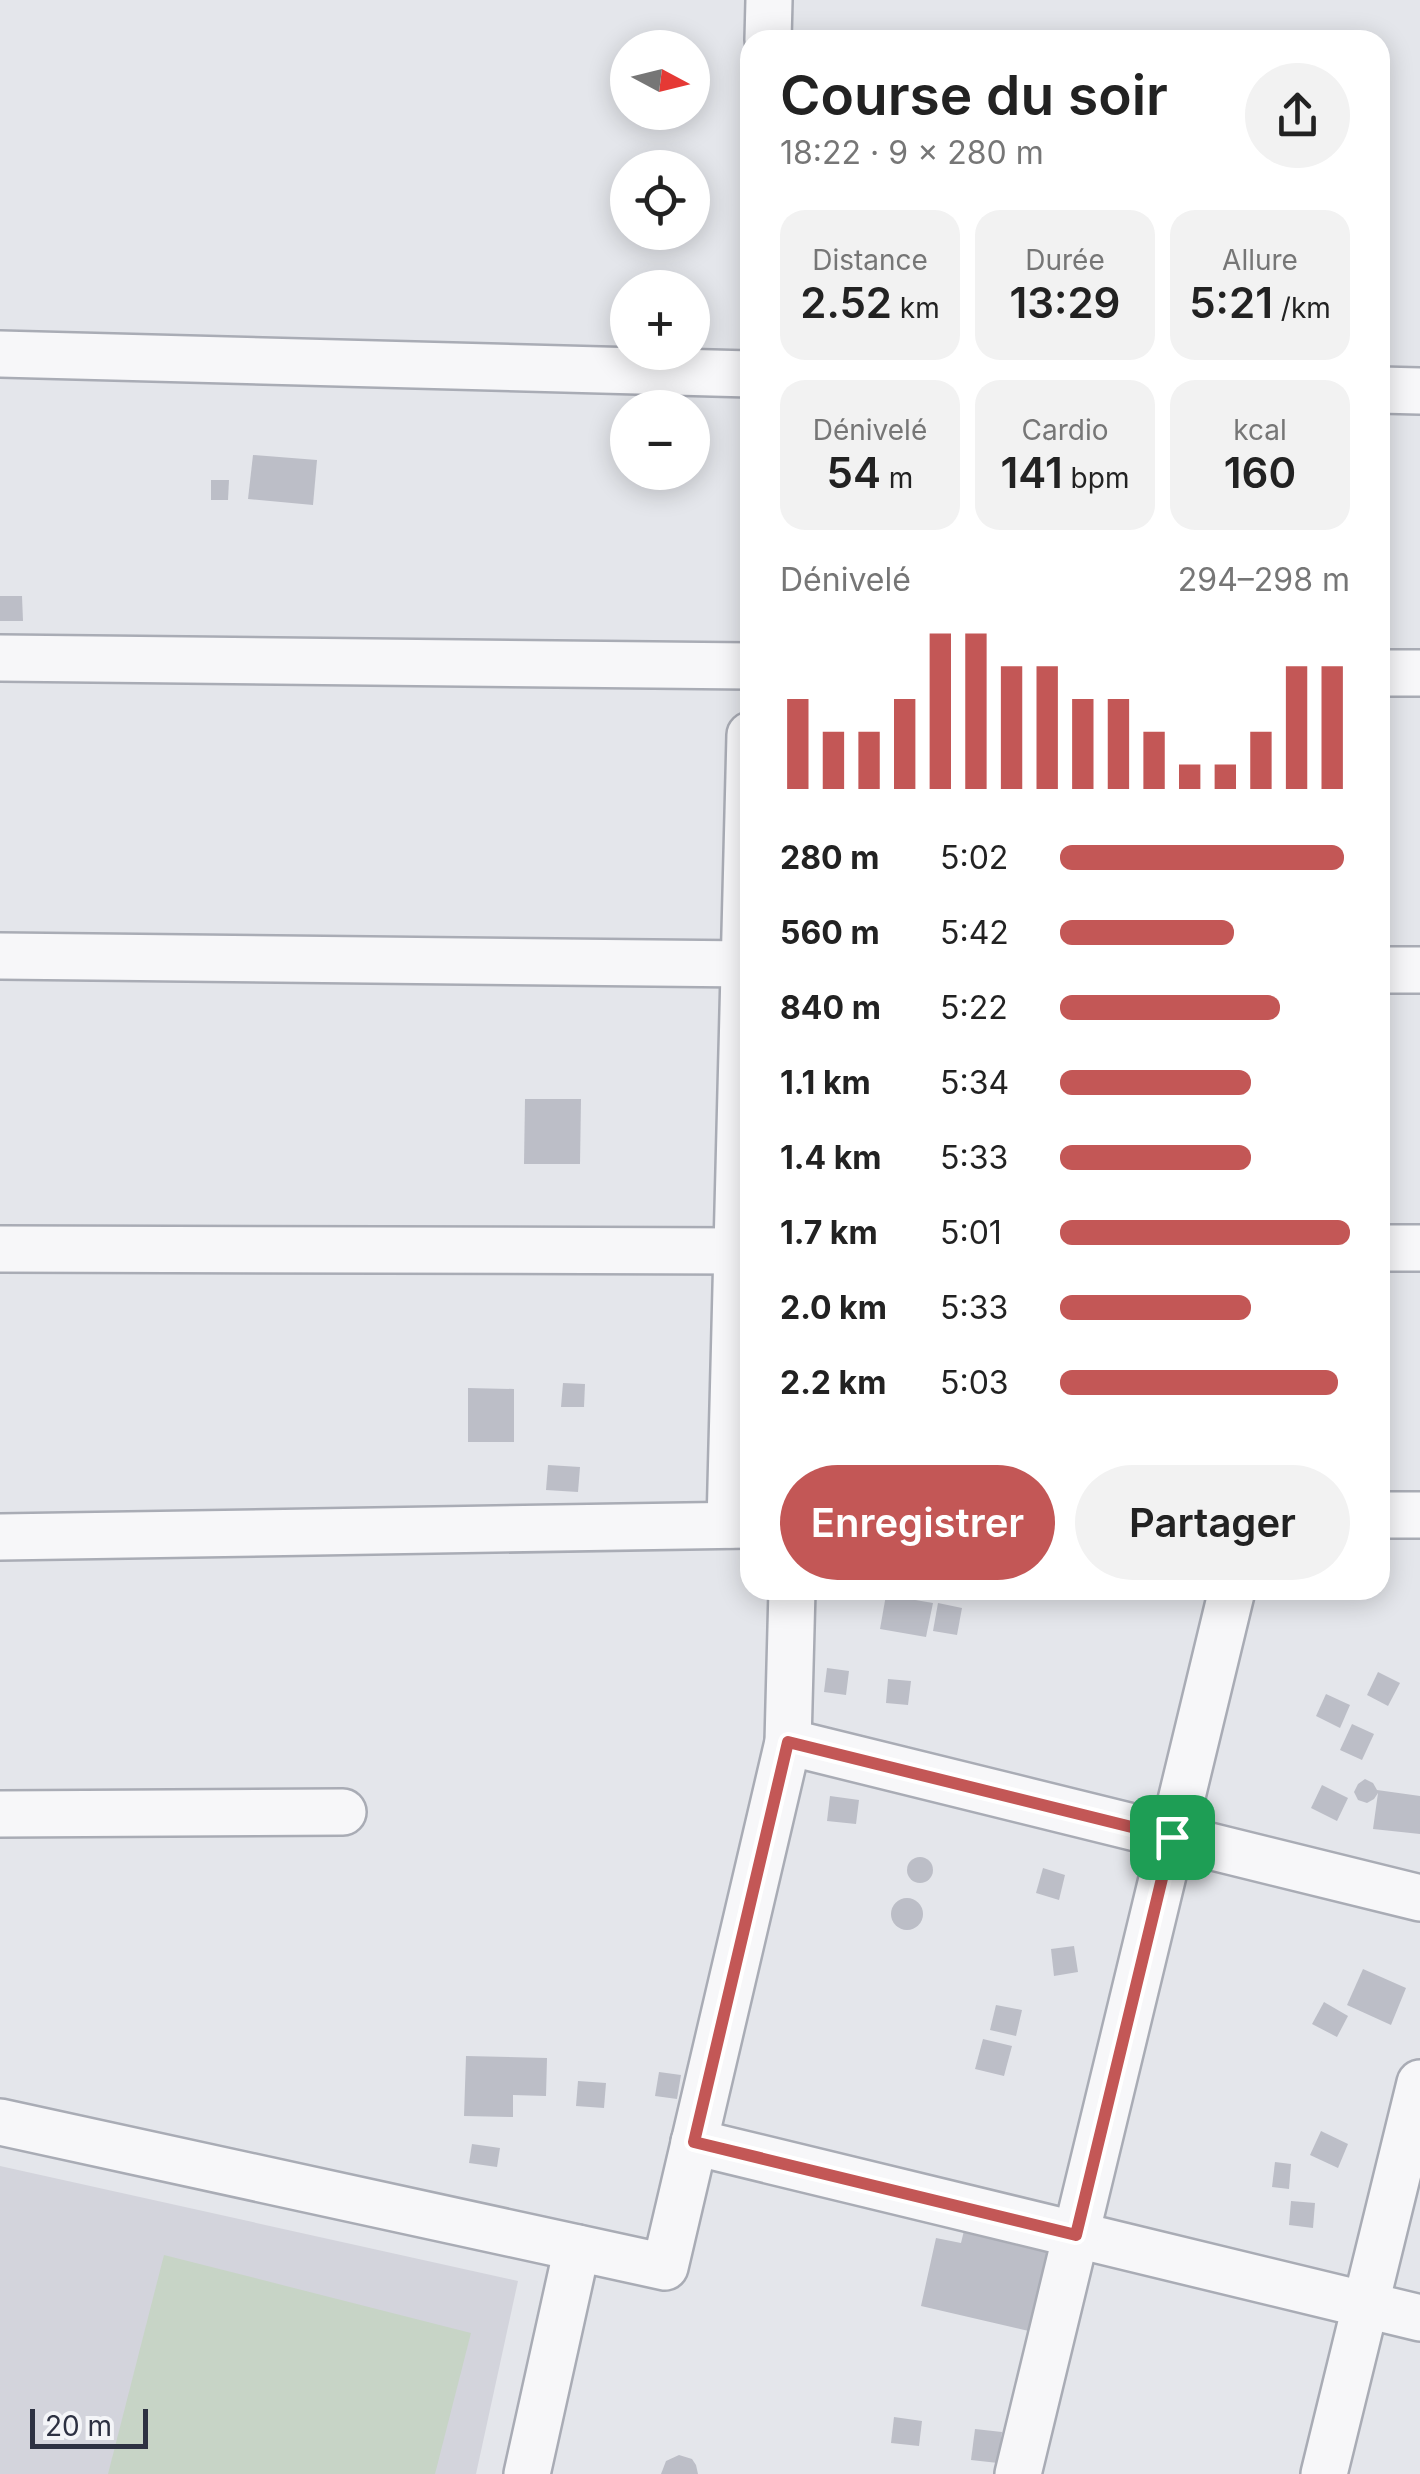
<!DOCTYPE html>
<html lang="fr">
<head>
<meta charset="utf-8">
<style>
  :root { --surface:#fff; --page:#f2f2f2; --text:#222; --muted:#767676; --accent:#c35756 }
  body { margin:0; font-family:Inter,sans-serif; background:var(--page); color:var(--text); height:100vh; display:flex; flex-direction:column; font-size:38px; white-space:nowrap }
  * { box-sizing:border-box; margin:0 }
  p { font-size:32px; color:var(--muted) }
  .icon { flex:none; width:55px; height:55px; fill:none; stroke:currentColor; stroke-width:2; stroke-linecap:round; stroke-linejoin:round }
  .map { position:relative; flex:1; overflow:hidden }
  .details { position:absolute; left:740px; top:30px; width:650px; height:1570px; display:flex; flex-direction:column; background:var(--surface); border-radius:30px; box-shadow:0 5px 25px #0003 }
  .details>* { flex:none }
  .needle { width:65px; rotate:97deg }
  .tools { position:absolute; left:610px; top:30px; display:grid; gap:20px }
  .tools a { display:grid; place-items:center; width:100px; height:100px; border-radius:50%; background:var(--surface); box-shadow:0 5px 25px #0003; font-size:50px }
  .scale { position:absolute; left:30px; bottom:25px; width:118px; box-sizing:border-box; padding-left:10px; border:5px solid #2d3142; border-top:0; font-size:28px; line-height:35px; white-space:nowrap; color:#2d3142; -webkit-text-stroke:8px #f4f5f8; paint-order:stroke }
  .pin { position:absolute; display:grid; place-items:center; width:85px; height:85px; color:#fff; margin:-42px; border-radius:20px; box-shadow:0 5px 15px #0006 }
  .round { display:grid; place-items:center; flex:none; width:105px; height:105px; border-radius:52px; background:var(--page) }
  .headline { display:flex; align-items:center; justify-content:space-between; height:170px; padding:0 40px }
  h1 { font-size:55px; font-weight:600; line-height:75px }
  .figures { display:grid; grid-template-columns:repeat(3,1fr); gap:15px; height:170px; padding:10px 40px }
  .figures div { display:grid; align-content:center; border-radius:25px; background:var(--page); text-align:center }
  .figures b { font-size:42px; font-weight:600 }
  .figures small { font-size:28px; font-weight:400 }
  .figures p { font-size:28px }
  .chart { height:280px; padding:20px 40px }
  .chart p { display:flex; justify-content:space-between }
  .chart svg { width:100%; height:180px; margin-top:10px; stroke:var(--accent); stroke-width:6 }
  .primary-button { display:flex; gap:20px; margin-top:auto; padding:20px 40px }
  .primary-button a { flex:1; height:115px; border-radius:60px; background:var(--accent); color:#fff; font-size:40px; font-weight:600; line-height:115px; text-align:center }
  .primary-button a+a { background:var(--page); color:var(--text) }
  ul { padding:0 40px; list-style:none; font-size:32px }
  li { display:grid; grid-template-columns:160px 120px 1fr; align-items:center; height:75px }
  li i { height:25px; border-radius:12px; background:var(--accent) }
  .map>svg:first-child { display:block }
  .built { fill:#d3d4dc }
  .green { fill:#c7d4c6 }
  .building { fill:#bcbec7 }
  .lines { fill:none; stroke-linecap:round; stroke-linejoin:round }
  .minor-casing { stroke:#a9acb5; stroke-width:50 }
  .minor { stroke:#f7f7f9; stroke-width:45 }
  .route-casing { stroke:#fff; stroke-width:20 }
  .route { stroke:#c35756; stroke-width:12 }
</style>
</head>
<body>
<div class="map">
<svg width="1420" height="2474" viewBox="0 0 1420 2474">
  <rect width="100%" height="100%" fill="#e4e6eb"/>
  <path class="built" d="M0 2166 518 2281 476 2474H0Z"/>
  <path class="green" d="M164 2255 471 2333 435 2474H108Z"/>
  <g class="building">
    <path d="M253 455 317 460 313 505 248 499Z"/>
    <path d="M211 480H229L228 500H211Z"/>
    <path d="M0 596H22L23 621H0Z"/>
    <path d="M525 1099H581L580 1164H524Z"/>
    <path d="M563 1383 585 1384 584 1407H561Z"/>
    <path d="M468 1388 514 1389V1442H468Z"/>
    <path d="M548 1465 580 1467 578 1492 546 1490Z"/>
    <path d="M886 1595 933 1603 926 1637 880 1629Z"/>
    <path d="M938 1603 962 1608 957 1635 933 1631Z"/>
    <path d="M827 1668 849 1671 846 1695 824 1692Z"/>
    <path d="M1378 1672 1400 1683 1388 1706 1367 1695Z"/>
    <path d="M888 1679 911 1681 908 1705 886 1703Z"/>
    <path d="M1326 1694 1350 1705 1340 1728 1316 1716Z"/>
    <path d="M1352 1724 1374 1734 1362 1760 1340 1750Z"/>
    <path d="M1365 1779 1373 1783 1377 1790 1420 1796V1834L1373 1829 1378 1793 1374 1799 1367 1803 1358 1800 1354 1792 1358 1784Z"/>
    <path d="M1322 1785 1348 1798 1337 1821 1311 1808Z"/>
    <path d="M830 1796 859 1800 856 1824 827 1821Z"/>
    <circle cx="920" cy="1870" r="13"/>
    <path d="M1043 1868 1065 1875 1059 1900 1036 1893Z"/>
    <circle cx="907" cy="1914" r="16"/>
    <path d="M1074 1946 1078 1972 1054 1976 1051 1949Z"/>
    <path d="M1363 1969 1406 1988 1391 2025 1347 2005Z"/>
    <path d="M1324 2002 1348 2016 1337 2037 1312 2024Z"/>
    <path d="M996 2005 1022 2010 1016 2036 990 2030Z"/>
    <path d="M983 2039 1012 2046 1004 2076 975 2069Z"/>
    <path d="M466 2056 547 2058 546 2096 513 2095V2117L464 2116Z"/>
    <path d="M659 2072 681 2075 677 2099 655 2096Z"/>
    <path d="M578 2081 606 2083 604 2108 576 2106Z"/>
    <path d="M1321 2131 1348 2144 1338 2168 1310 2155Z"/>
    <path d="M472 2144 500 2148 497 2167 469 2163Z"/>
    <path d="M1275 2162 1291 2164 1289 2189 1272 2187Z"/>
    <path d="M1291 2201 1315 2203 1313 2228 1289 2225Z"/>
    <path d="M968 2214 1055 2234 1033 2332 921 2306 936 2238 961 2243Z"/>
    <path d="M894 2417 922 2421 919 2446 891 2443Z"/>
    <path d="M975 2429 1002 2432 998 2463 971 2460Z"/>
    <path d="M679 2455 692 2459 696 2465 698 2474H661L666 2461Z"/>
  </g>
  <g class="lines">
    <g class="minor-casing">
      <g id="minor">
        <path d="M768 40 769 0"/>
        <path d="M0 354 750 374"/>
        <path d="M1380 390 1420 391"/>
        <path d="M0 658 750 666"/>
        <path d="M1380 673H1420"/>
        <path d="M0 956 750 964"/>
        <path d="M1380 970H1420"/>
        <path d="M1380 1248H1420"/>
        <path d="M0 1249 750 1251"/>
        <path d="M1380 1515H1420"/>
        <path d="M730 1525 750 735"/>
        <path d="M0 1537 750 1525"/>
        <path d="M788 1742 1420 1898"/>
        <path d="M0 1814 343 1812"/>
        <path d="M0 2122 665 2267 788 1742 792 1590"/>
        <path d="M694 2142 1420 2318"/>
        <path d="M527 2474 577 2248"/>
        <path d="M1018 2474 1232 1590"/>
        <path d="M1324 2474 1420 2083"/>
      </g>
    </g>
    <use href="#minor" class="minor"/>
  </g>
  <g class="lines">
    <g class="route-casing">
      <path id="route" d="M788 1742 1172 1837 1076 2235 694 2142Z"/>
    </g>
    <use href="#route" class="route"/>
  </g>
</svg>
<div class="tools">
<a><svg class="needle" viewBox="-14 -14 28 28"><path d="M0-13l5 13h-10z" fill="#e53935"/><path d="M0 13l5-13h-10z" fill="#767676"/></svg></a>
<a><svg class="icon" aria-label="locate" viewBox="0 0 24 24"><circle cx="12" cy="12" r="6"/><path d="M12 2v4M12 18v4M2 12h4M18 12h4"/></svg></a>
<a>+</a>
<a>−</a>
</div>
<div class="scale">20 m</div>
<div class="pin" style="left:1172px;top:1837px;background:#1e9e55"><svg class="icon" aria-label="arrive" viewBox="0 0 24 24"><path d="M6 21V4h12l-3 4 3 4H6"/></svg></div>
<section class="details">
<div class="headline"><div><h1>Course du soir</h1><p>18:22 · 9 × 280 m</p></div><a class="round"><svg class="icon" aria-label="share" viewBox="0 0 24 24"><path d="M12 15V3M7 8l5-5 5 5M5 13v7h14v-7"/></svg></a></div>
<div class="figures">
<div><p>Distance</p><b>2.52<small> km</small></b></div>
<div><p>Durée</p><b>13:29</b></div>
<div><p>Allure</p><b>5:21<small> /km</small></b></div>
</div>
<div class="figures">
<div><p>Dénivelé</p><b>54<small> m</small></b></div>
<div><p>Cardio</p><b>141<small> bpm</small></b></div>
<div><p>kcal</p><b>160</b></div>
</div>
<div class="chart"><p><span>Dénivelé</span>294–298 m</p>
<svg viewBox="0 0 160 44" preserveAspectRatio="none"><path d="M5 44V22M15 44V30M25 44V30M35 44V22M45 44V6M55 44V6M65 44V14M75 44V14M85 44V22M95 44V22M105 44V30M115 44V38M125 44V38M135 44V30M145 44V14M155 44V14"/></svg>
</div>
<ul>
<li><b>280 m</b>5:02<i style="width:98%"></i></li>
<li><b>560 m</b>5:42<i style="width:60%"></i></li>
<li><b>840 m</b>5:22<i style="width:76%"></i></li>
<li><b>1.1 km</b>5:34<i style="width:66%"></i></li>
<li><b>1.4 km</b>5:33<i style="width:66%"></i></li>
<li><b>1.7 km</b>5:01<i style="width:100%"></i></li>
<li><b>2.0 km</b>5:33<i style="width:66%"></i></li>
<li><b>2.2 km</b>5:03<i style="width:96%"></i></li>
</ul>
<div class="primary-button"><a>Enregistrer</a><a>Partager</a></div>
</section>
</div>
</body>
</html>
